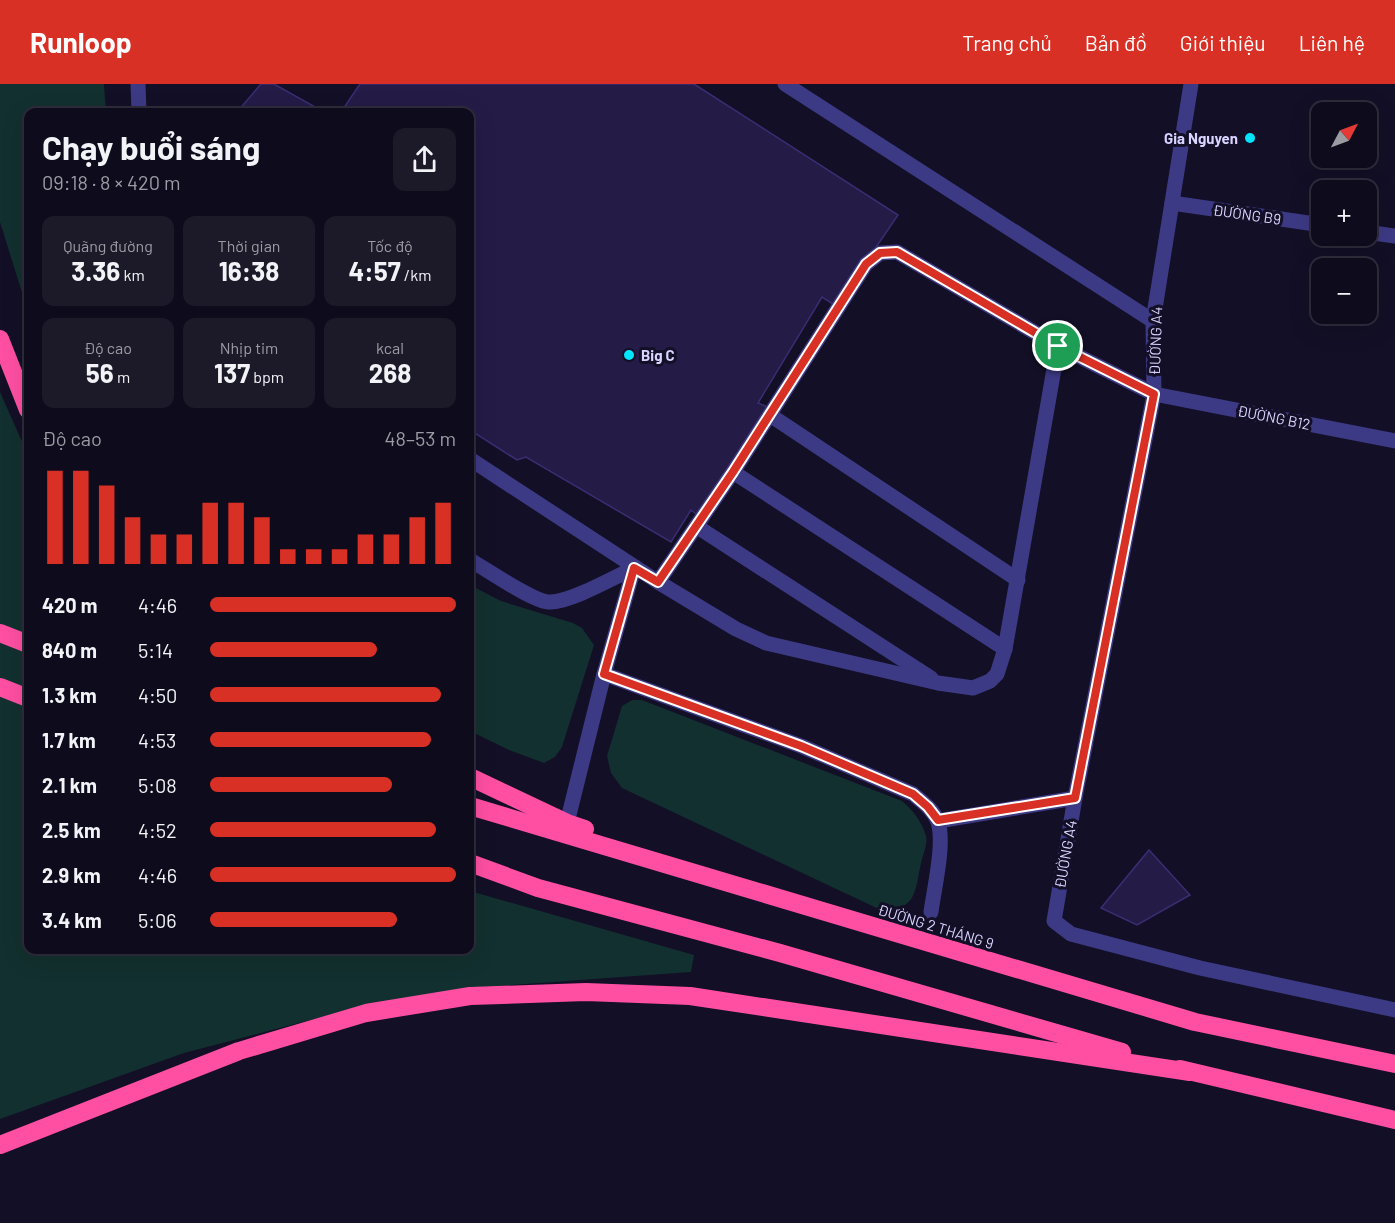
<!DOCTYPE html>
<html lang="vi">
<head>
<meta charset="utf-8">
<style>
  :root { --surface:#0e0b1c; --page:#1c1929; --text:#f1f3f6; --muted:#9b9ba3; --line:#2e2b3b; --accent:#d93025 }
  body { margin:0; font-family:Barlow,sans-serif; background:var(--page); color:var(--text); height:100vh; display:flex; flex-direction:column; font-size:22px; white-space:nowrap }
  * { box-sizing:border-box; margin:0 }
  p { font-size:20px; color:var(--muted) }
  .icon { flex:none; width:33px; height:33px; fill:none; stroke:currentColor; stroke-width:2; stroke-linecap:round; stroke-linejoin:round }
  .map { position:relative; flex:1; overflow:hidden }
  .side { position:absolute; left:24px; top:24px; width:450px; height:846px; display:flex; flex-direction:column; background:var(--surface); border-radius:12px; box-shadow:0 6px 24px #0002,0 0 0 2px var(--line) }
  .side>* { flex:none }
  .needle { width:39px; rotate:49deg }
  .fabs { position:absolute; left:1311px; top:18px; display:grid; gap:12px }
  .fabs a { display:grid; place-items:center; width:66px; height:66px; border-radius:12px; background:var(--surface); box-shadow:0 6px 24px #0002,0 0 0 2px var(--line); font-size:30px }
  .pin { position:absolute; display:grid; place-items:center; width:51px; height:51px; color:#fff; margin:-26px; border:3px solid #fff; border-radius:50%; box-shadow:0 2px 6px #0007 }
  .round { display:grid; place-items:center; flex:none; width:63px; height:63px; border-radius:12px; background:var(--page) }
  .headline { display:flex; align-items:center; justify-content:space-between; height:102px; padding:0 18px }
  h1 { font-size:33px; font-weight:700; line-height:45px }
  .stats { display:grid; grid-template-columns:repeat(3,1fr); gap:9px; height:102px; padding:6px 18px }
  .stats div { display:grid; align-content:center; border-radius:12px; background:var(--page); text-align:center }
  .stats b { font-size:26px; font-weight:700 }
  .stats small { font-size:16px; font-weight:400 }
  .stats p { font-size:16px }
  .chart { height:168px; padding:12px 18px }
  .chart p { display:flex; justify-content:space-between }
  .chart svg { width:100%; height:108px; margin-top:6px; stroke:var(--accent); stroke-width:6 }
  ul { padding:0 18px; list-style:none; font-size:20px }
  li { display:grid; grid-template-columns:96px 72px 1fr; align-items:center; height:45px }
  li i { height:15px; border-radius:8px; background:var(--accent) }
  header { display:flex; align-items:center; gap:36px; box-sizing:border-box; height:84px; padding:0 30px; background:var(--accent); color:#fff }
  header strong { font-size:28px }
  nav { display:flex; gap:33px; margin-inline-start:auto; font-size:21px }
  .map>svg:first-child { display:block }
  .green { fill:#12302f }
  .building { fill:#241b47; stroke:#3b2d73; stroke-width:1.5 }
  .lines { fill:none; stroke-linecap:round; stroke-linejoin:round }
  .minor { stroke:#3d3a85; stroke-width:15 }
  .highway { stroke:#ff4fa3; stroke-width:18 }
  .route-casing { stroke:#fff; stroke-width:12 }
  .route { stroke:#d93025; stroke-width:8 }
  .poi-dot { fill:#00e5ff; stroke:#130f26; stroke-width:2 }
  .labels { text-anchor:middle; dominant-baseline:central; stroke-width:6; stroke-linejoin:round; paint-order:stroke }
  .poi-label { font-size:15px; font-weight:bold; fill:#d9d4ff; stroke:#130f26; text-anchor:end }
  .street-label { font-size:15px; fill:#d9d4ff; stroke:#130f26 }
</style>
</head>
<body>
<header>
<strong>Runloop</strong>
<nav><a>Trang chủ</a><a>Bản đồ</a><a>Giới thiệu</a><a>Liên hệ</a></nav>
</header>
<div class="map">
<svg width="1395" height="1139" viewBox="0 0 1395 1139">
  <rect width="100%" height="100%" fill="#130f26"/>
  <g class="green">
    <path d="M0 0H104L106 28H28V228L0 138Z"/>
    <path d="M0 308 28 371V866H470V807L694 871 691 888 470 904 364 922 184 969 0 1035Z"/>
    <path d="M470 501 501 517 573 539 582 544 594 561 562 663 555 673 544 679 509 666 470 647Z"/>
    <path d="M632 616H642L902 717C913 726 922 738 926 752 928 759 923 771 921 779 915 807 917 825 883 827L622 704 611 689 607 672 622 622Z"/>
  </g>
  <g class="building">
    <path d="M261 0H274L324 28H237Z"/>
    <path d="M360 0H694L898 131 836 222 822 213 758 319 770 324 700 433 691 426 671 458 526 373 517 376 470 346V28H341Z"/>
    <path d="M1149 766 1190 811 1137 841 1101 824Z"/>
  </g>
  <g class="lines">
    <g class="minor">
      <path d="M138 0 139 28"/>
      <path d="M785 0 1153 237"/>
      <path d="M1191 0 1153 237 1154 310 1075 714 1054 837 1071 850 1200 884 1395 926"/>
      <path d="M1172 119 1322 141"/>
      <path d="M1366 148 1395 152"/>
      <path d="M770 331 1018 496"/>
      <path d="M470 375 658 498 733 388 866 180 880 169 897 168 1058 262 1154 310 1395 357"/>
      <path d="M733 388 1005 565"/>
      <path d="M696 442 931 594"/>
      <path d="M470 476C486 485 532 517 548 518 567 520 615 493 634 484"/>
      <path d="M658 498 736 545 766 559 938 599 973 604 990 597 997 590 1005 565 1058 262"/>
      <path d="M604 590 801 662 913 710C922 718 934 726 938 738 945 759 934 805 931 828"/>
      <path d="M938 737 1075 714"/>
      <path d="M567 739 604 590 634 484"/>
    </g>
    <g class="highway">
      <path d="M0 255 28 326"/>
      <path d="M0 549 28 560"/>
      <path d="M0 603 28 614"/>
      <path d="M470 693 567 739 585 745"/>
      <path d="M470 722 1195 938 1395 980"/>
      <path d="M470 779 538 804 780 869 1122 968"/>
      <path d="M1180 985 1395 1036"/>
      <path d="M0 1061 239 967 366 929 470 912 586 908 690 912 1190 988"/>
    </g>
  </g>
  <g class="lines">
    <g class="route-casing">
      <path id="route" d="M897 168 1058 262 1154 310 1075 714 938 736 928 723 913 710 801 662 604 590 634 484 658 498 733 388 866 180 880 169Z"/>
    </g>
    <use href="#route" class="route"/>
  </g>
  <g class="poi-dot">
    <circle cx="1250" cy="54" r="6"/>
    <circle cx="629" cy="271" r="6"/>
  </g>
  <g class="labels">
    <g class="poi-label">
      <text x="1238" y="54">Gia Nguyen</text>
      <text x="641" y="271" text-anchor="start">Big C</text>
    </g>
    <g class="street-label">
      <text transform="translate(1247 130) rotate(8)">ĐƯỜNG B9</text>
      <text transform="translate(1155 257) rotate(-88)">ĐƯỜNG A4</text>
      <text transform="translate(1274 333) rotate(11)">ĐƯỜNG B12</text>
      <text transform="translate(1065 770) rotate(-80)">ĐƯỜNG A4</text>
      <text transform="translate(936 842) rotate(17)">ĐƯỜNG 2 THÁNG 9</text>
    </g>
  </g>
</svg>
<div class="fabs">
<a><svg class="needle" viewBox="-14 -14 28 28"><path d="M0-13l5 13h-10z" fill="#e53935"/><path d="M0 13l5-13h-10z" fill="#9b9ba3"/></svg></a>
<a>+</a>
<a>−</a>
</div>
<div class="pin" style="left:1058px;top:262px;background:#1e9e55"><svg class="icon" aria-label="arrive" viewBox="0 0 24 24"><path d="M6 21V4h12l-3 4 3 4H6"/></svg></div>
<section class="side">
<div class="headline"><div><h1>Chạy buổi sáng</h1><p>09:18 · 8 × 420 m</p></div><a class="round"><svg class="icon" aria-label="share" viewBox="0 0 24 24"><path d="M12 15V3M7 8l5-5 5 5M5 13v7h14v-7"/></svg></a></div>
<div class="stats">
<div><p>Quãng đường</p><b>3.36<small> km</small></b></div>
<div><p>Thời gian</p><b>16:38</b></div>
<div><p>Tốc độ</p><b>4:57<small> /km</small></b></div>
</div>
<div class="stats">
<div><p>Độ cao</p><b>56<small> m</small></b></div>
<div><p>Nhịp tim</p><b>137<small> bpm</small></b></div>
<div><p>kcal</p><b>268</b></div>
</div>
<div class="chart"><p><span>Độ cao</span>48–53 m</p>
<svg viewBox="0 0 160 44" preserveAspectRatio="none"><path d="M5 44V6M15 44V6M25 44V12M35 44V25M45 44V32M55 44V32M65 44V19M75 44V19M85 44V25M95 44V38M105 44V38M115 44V38M125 44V32M135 44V32M145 44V25M155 44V19"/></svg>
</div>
<ul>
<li><b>420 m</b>4:46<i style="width:100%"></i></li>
<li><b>840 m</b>5:14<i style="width:68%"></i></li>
<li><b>1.3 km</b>4:50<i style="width:94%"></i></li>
<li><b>1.7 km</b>4:53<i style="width:90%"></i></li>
<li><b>2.1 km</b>5:08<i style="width:74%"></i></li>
<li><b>2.5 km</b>4:52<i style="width:92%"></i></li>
<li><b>2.9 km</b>4:46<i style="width:100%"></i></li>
<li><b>3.4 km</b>5:06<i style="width:76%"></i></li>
</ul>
</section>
</div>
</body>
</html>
